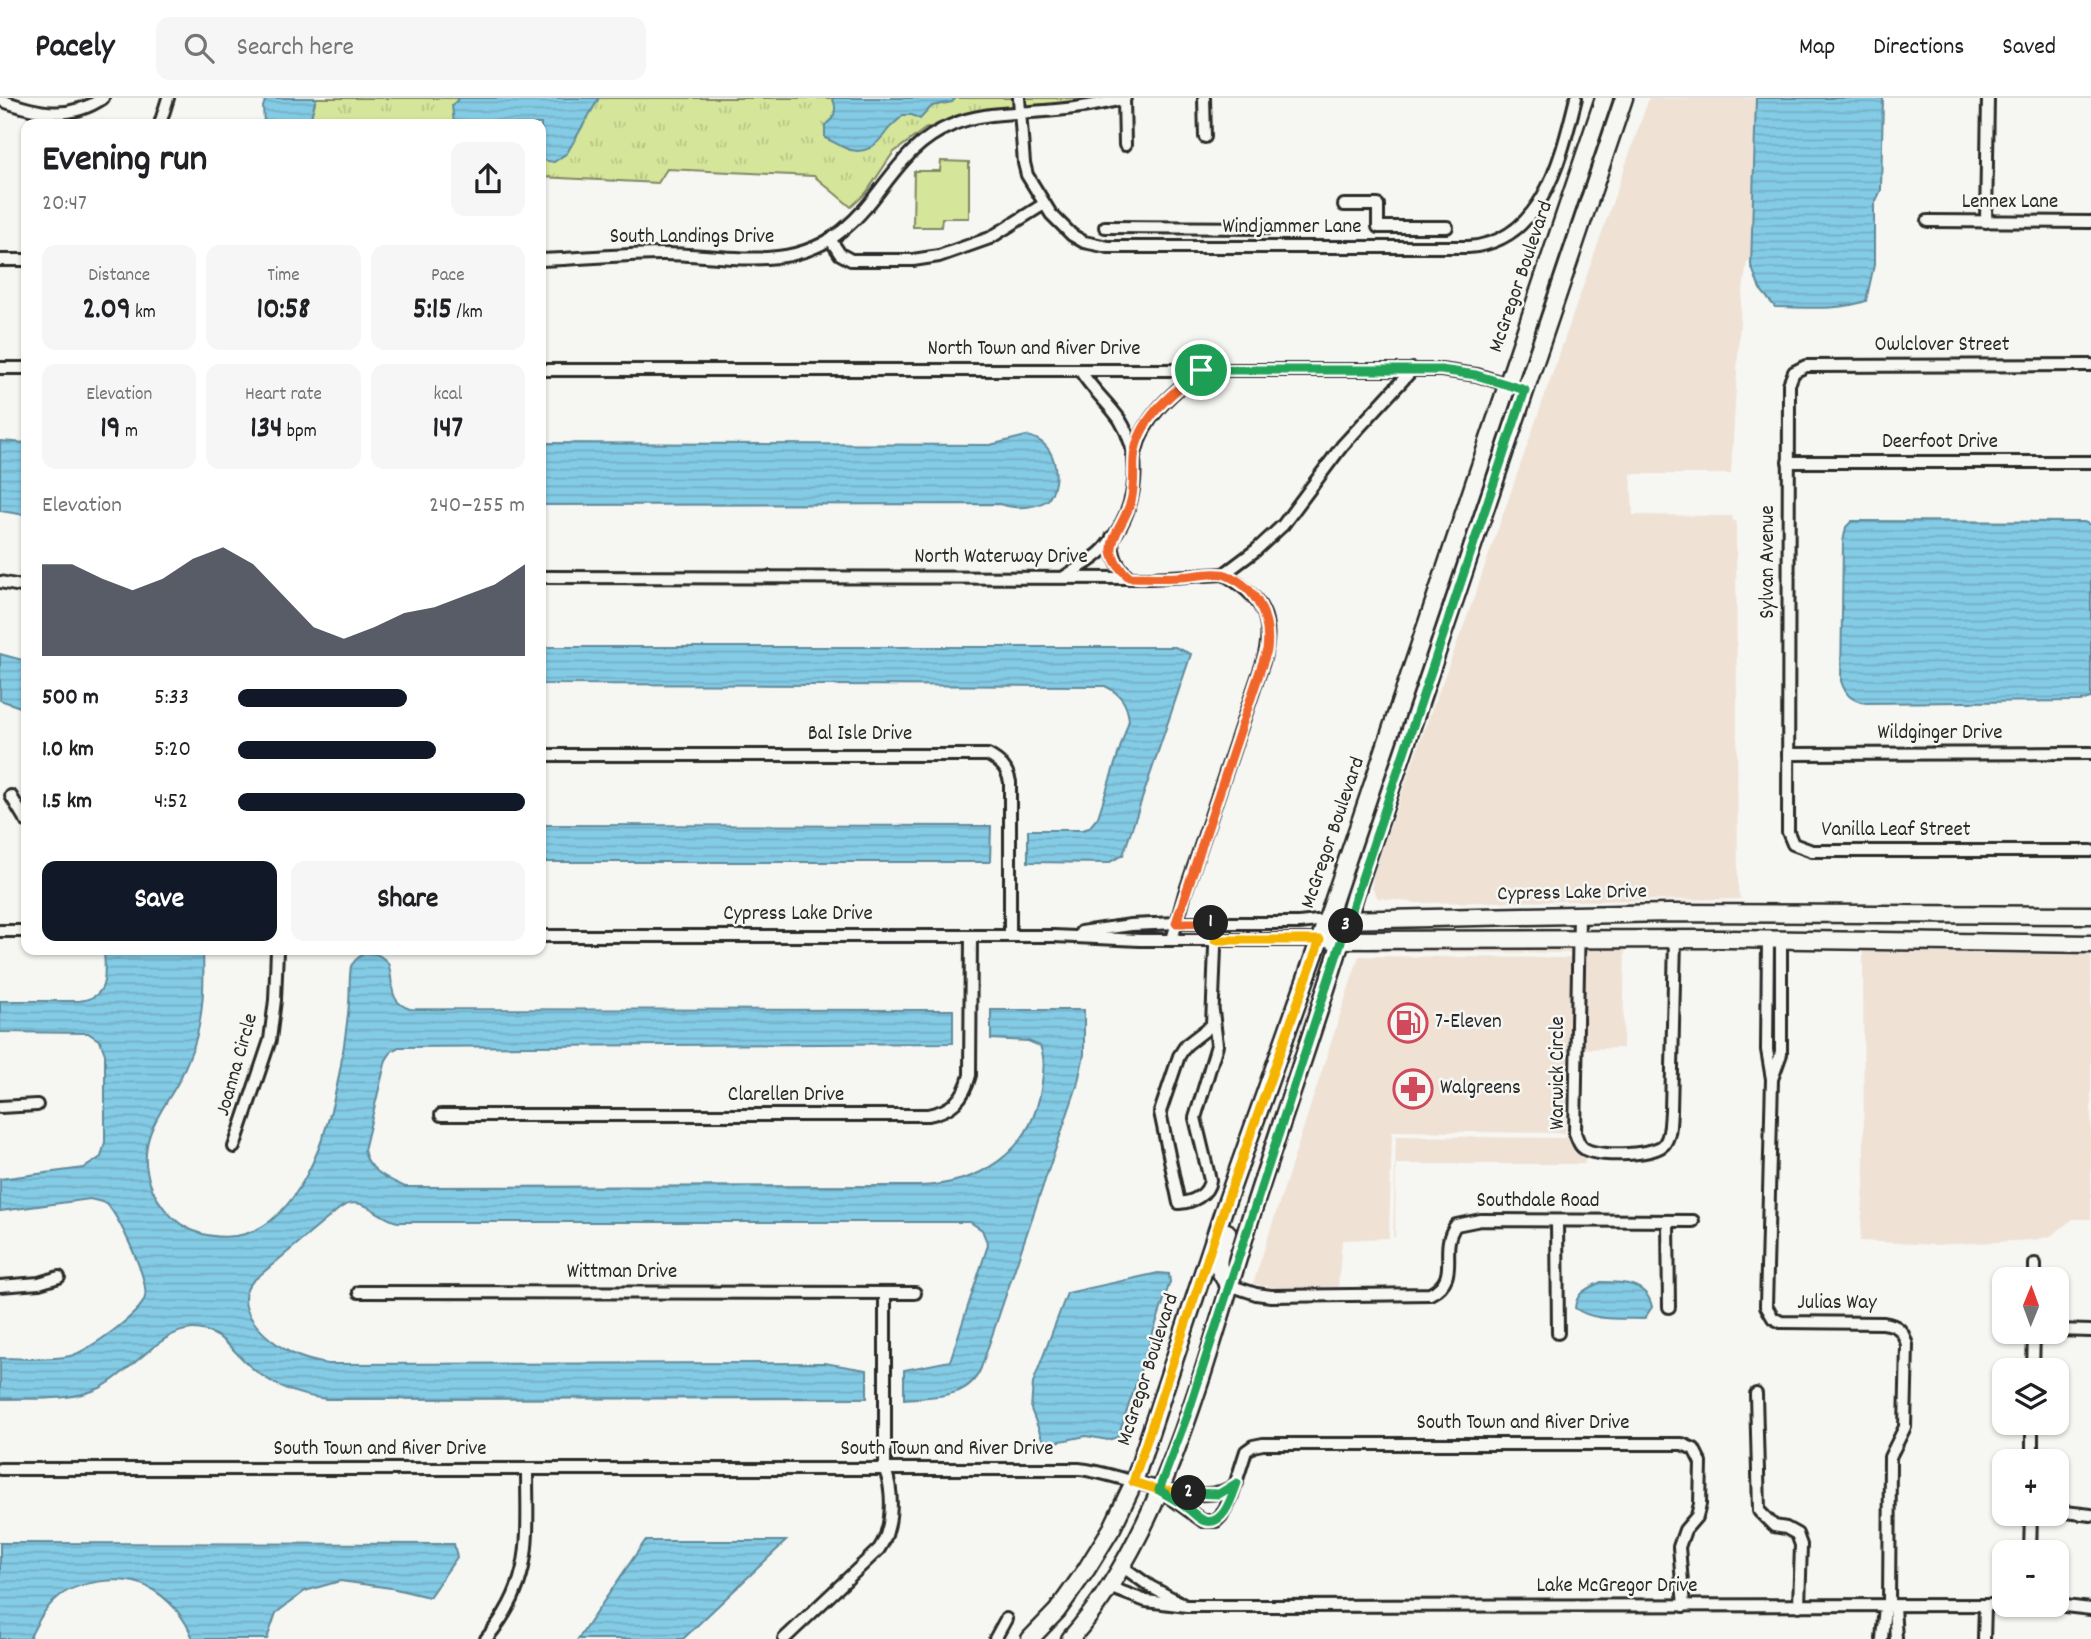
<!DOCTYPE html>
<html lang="en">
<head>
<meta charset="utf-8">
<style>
  :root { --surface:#fff; --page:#f6f6f6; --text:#202124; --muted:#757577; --line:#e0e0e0; --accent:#111827 }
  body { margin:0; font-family:Dekko,sans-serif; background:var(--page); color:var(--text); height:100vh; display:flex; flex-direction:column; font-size:26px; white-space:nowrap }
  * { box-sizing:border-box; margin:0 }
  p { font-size:23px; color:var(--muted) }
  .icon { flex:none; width:38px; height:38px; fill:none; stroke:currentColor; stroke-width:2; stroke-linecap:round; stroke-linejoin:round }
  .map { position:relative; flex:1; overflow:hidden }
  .details { position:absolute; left:21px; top:21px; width:525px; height:836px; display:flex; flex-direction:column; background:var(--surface); border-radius:14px; box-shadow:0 2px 5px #0004 }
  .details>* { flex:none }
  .needle { width:46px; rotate:1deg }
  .buttons { position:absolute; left:1992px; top:1169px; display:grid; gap:14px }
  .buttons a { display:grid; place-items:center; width:77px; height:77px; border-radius:14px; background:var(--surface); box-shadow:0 2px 5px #0004; font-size:35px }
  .pin { position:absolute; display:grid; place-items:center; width:60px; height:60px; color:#fff; margin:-30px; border:4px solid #fff; border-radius:50%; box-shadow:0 2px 7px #0007 }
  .km { position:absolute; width:35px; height:35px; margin:-18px; border-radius:50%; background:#222; color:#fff; font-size:19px; line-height:35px; text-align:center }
  .round { display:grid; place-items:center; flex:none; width:74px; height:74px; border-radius:14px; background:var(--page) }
  .head { display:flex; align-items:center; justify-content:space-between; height:119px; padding:0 21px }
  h1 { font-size:38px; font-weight:700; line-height:52px }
  .metrics { display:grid; grid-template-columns:repeat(3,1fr); gap:10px; height:119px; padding:7px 21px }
  .metrics div { display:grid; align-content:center; border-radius:14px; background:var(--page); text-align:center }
  .metrics b { font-size:30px; font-weight:700 }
  .metrics small { font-size:19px; font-weight:400 }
  .metrics p { font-size:19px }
  .chart { height:196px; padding:14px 21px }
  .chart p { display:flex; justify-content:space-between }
  .chart svg { width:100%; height:126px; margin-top:7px; fill:var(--accent); opacity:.7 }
  .primary-button { display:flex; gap:14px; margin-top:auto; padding:14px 21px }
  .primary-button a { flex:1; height:80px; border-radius:14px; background:var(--accent); color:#fff; font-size:28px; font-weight:700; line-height:80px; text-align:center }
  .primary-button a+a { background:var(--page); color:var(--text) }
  ul { padding:0 21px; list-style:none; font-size:23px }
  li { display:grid; grid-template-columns:112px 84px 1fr; align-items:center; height:52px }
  li i { height:18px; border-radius:9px; background:var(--accent) }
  header { display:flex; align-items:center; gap:42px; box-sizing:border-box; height:98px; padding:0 35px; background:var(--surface); border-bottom:2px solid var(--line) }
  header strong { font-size:33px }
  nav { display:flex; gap:38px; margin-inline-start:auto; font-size:24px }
  .search { width:490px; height:63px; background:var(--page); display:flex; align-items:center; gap:18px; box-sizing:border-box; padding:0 24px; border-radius:14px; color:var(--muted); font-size:26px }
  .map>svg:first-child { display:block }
  .built { fill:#efe2d5 }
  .grass { fill:url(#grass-tufts); stroke:#808862; stroke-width:2 }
  .garden { fill:#d5e69a; stroke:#808862; stroke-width:2 }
  .water { fill:url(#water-rules); stroke:#608b9b; stroke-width:2 }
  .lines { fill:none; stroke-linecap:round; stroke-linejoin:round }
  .minor-casing { stroke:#2b2b2b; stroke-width:16 }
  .secondary-casing { stroke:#2b2b2b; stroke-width:21 }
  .minor { stroke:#f6f6f2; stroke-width:10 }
  .secondary { stroke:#f6f6f2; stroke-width:16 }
  .split-1-casing { stroke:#fff; stroke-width:14 }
  .split-2-casing { stroke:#fff; stroke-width:14 }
  .split-3-casing { stroke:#fff; stroke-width:14 }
  .split-4-casing { stroke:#fff; stroke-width:14 }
  .split-1 { stroke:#f0652b; stroke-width:9 }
  .split-2 { stroke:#f5b400; stroke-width:9 }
  .split-3 { stroke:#22a559; stroke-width:9 }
  .split-4 { stroke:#22a559; stroke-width:9 }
  .labels { text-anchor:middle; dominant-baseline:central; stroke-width:5; stroke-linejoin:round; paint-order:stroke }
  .street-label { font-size:21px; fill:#2b2b2b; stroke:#f6f6f2 }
  .poi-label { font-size:21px; fill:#2b2b2b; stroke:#f6f6f2; text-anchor:start }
</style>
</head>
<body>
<header>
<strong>Pacely</strong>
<div class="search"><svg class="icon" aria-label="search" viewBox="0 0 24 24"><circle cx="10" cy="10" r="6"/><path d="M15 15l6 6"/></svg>Search here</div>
<nav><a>Map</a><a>Directions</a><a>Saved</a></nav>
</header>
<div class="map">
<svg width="2091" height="1541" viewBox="0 0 2091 1541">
  <defs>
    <pattern id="grass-tufts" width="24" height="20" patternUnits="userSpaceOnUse" patternTransform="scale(1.75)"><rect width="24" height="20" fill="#d5e69a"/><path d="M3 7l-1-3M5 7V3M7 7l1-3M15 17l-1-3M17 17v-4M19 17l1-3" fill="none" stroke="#b7c585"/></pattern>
    <pattern id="water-rules" width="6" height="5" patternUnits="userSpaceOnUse" patternTransform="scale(1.75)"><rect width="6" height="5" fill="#84cbe5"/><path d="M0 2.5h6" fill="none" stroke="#72aec5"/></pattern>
  </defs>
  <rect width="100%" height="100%" fill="#f6f6f2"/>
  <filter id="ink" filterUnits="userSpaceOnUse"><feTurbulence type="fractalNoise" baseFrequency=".0143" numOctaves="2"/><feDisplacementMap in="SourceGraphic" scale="14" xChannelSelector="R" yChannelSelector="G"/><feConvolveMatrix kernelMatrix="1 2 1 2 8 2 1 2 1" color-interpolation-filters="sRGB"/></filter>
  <g filter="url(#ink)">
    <g class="built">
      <path d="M1649 0H1756L1751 162 1747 164 1741 206 1731 376H1631L1633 417 1732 418 1733 423H1736L1738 792 1740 800 1743 801 1417 805 1378 800 1372 790 1373 777 1427 624 1467 519Z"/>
      <path d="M1625 849 1623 950 1577 951 1585 1066H1396L1395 1139H1393L1396 1038 1565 1040 1568 1038 1576 860 1571 855 1363 853 1364 852Z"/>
      <path d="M1863 853 2091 857V1121H2073L2051 1138 2034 1142 1934 1147 1860 1143 1864 1088Z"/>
      <path d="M1359 858 1571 860 1565 1035 1392 1033 1389 1140 1342 1142 1338 1190H1276L1253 1186Z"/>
    </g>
    <path class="grass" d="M316 0H1103L1052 7 984 11 925 31 893 55 866 95 851 109 814 78 667 71 658 85 541 79V26H309Z"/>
    <path class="garden" d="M941 63 969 64V120H942L941 129H913L914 73H940Z"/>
    <g class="water">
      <path d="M266 0H316L309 26H264L263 9Z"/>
      <path d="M460 0H599L567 55 554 64 541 62V26H454L452 7Z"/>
      <path d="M832 0H956L952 4 932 8 920 21 912 17H903C898 23 891 27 887 33 877 47 864 59 845 50 837 46 834 44 825 40V27C835 21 838 10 832 0Z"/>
      <path d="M1756 0H1883L1881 92 1874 107V167L1866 203C1837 213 1805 209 1775 209L1760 191 1751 167Z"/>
      <path d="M1026 338C1056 342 1063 380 1048 402 1033 411 1016 411 999 406L541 407V345L990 347Z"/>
      <path d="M0 343 26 345V417L0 413Z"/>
      <path d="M1852 423 2084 424 2091 427V600L2080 603 1866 605C1851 602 1846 598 1841 583L1843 444 1846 429Z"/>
      <path d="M541 549H1175L1191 556 1123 757 1108 765 1028 764V732H1082L1089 730 1098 719 1129 622C1127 605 1120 595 1105 588L541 586Z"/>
      <path d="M0 556 26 563V611L0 602Z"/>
      <path d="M541 727 991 728 990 764H541Z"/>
      <path d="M104 852H203C204 884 204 916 194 947 190 958 185 970 180 981 164 1011 140 1036 147 1073 151 1100 173 1127 199 1135 300 1164 334 1019 344 947 346 933 348 919 349 905 350 893 349 880 351 868 361 852 376 851 388 865 395 885 386 903 410 911L953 912V945L399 949 392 953 386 962 364 1052C367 1072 388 1081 405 1089L917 1088C979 1087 1031 1055 1041 991 1043 977 1046 961 1040 948L1028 943 991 941V912H1084V957L1077 988 981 1270C968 1302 933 1298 904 1301V1272L950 1263 988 1147 982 1132 970 1124H398C377 1120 362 1094 339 1111L253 1183C228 1209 268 1243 291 1255 303 1261 315 1264 328 1266L824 1265 867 1272V1300L326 1301C301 1298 278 1290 257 1274 236 1259 223 1231 193 1231 162 1231 129 1276 100 1290 70 1304 33 1300 0 1301V1260C22 1260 48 1263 70 1258 87 1254 142 1215 145 1199 149 1181 119 1119 106 1105L90 1101 0 1113V1081L84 1070 101 1059 105 1044V956L100 943 88 935 0 934V903H79C110 900 105 876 104 852Z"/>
      <path d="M1158 1175 1169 1176 1170 1184 1118 1339 1108 1342 1086 1338 1051 1345 1042 1340 1031 1311 1033 1285 1067 1195Z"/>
      <path d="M1601 1184C1622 1184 1647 1184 1652 1209L1644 1221C1621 1220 1594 1224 1575 1210 1577 1193 1587 1191 1601 1184Z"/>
      <path d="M645 1443H786L683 1541H578Z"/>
      <path d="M0 1445 454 1446 457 1459 429 1499 391 1490 340 1483 305 1493 276 1515 267 1541H193C185 1519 169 1500 148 1489 125 1476 75 1483 56 1501 44 1511 36 1527 29 1541H0Z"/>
    </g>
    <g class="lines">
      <g class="minor-casing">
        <g id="minor">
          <path d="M1019 0 1024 65 1027 77 1051 116 1072 137 1084 144 1108 149H1468C1543 144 1561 60 1576 0"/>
          <path d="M1124 0 1125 47"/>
          <path d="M1204 0 1205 39"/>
          <path d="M0 2C37 15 69 23 103 0"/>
          <path d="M160 26 168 0"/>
          <path d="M1344 107H1378V129H1447"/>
          <path d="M1928 123 2091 124"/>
          <path d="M1986 124 1988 0"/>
          <path d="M1105 129 1267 130"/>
          <path d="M830 141 840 156 851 162H913L939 158 990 140 1044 106"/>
          <path d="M0 162H26"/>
          <path d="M541 162C582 161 622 156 663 156 725 156 790 176 843 132 885 98 898 49 952 27 977 16 1004 16 1031 14 1063 12 1094 9 1125 0"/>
          <path d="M2091 267 1806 268 1794 274 1789 286 1788 734 1793 746 1812 753H2091"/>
          <path d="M0 270H26"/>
          <path d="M541 272H1441L1477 277 1525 292"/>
          <path d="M1135 356C1143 319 1172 295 1201 272"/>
          <path d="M1788 364H2091"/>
          <path d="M1112 439C1112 456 1116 468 1129 479"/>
          <path d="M541 479 1151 480 1224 476 1256 452 1283 427 1342 348 1413 271"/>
          <path d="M1064 479C1077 470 1093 463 1104 451 1135 416 1146 364 1120 322 1108 304 1091 291 1080 272"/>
          <path d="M0 484 26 489"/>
          <path d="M1788 656 2091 655"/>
          <path d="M541 657H988C1001 664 1007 670 1010 684V838"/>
          <path d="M11 698 26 723"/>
          <path d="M1579 817 1575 1035C1578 1042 1579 1049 1587 1052 1600 1059 1657 1058 1665 1045 1671 1036 1670 1023 1671 1013L1675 841"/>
          <path d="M0 833H26"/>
          <path d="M1081 834 1131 827 1176 825H1299L1326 822"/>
          <path d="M541 838H1054L1140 842H1319"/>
          <path d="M1172 842 1185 795 1263 564C1276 520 1261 498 1224 476"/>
          <path d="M1768 842 1767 952 1772 981 1766 1208 1773 1220 1781 1224 1883 1225C1898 1227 1903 1232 1907 1247L1905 1329 1890 1359 1889 1508"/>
          <path d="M1213 913 1217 947 1195 1020 1210 1082C1208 1097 1193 1104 1179 1105L1160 1014 1179 958 1186 947 1212 927 1216 824"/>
          <path d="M1772 981 1781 956V842"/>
          <path d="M0 1009 37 1007"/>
          <path d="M441 1017H928C951 1013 964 1001 970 977L971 838"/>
          <path d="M234 1049 270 942 275 902 277 852"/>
          <path d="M1557 1123 1558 1235"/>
          <path d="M1668 1123 1669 1209"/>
          <path d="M2035 1181V1166"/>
          <path d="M1229 1187 1256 1196 1271 1198 1430 1196C1463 1179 1437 1152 1456 1127L1481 1122 1693 1123"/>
          <path d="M0 1188 39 1185 59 1179"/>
          <path d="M359 1194 915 1195"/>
          <path d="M2056 1232 2091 1233"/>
          <path d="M2033 1272 2034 1234"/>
          <path d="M1756 1296 1759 1413 1774 1428 1786 1430 1797 1436 1801 1447 1799 1508"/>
          <path d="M2032 1363V1325"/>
          <path d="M0 1371H1079C1119 1374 1205 1416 1237 1385"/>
          <path d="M1160 1392 1203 1423H1216L1221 1418 1231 1400 1246 1353 1253 1348 1263 1346H1682L1694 1351 1701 1365 1700 1406 1697 1418 1685 1432 1679 1449 1684 1508"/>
          <path d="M2056 1413 2091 1417"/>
          <path d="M2030 1454 2031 1416"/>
          <path d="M1123 1469 1151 1489 1181 1505"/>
          <path d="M1109 1489 1146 1503 1187 1508 2048 1507"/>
          <path d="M2056 1507 2091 1511"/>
          <path d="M1894 1508 1896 1541"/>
          <path d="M486 1541C534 1484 527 1441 527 1372"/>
          <path d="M784 1541 879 1451C893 1431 894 1394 885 1372V1195"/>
          <path d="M995 1541 1006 1521"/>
          <path d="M1882 1541 1885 1508"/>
          <path d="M1984 1541 1985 1508"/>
        </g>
      </g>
      <g class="secondary-casing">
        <g id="secondary">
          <path d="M1339 822 1669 815 2091 817"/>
          <path d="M1332 842 1727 841 2091 846"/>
          <path d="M1227 1134C1220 1159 1211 1165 1229 1187"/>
          <path d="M1030 1541 1057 1513 1086 1472 1112 1430 1134 1384 1224 1111 1332 807 1604 0"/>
          <path d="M1070 1541C1167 1433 1208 1252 1252 1115 1286 1009 1324 904 1355 797L1624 0"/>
        </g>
      </g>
      <use href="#minor" class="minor"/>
      <use href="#secondary" class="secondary"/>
    </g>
  </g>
  <g class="lines" filter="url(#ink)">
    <g class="split-1-casing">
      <path id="split-1" d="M1201 272C1173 294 1137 322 1134 360 1133 375 1135 388 1131 403 1122 435 1094 449 1129 479 1146 479 1162 480 1178 479 1190 479 1217 473 1226 477 1257 489 1271 521 1267 552L1176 825H1211"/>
    </g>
    <g class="split-2-casing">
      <path id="split-2" d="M1189 1395 1159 1392 1133 1384 1224 1111 1320 842H1215L1216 824 1211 825"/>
    </g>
    <g class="split-3-casing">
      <path id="split-3" d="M1189 1395 1219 1396 1237 1385C1232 1398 1224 1428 1205 1423 1198 1421 1193 1414 1187 1410 1179 1403 1168 1398 1159 1392L1188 1315 1346 828"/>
    </g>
    <g class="split-4-casing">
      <path id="split-4" d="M1201 272H1441L1476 277 1525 292 1346 828"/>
    </g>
    <use href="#split-1" class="split-1"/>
    <use href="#split-2" class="split-2"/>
    <use href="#split-3" class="split-3"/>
    <use href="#split-4" class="split-4"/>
  </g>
  <defs>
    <g id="fuel-ring" transform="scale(2.0125)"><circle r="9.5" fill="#f6f6f2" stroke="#d1495b" stroke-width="1.5"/><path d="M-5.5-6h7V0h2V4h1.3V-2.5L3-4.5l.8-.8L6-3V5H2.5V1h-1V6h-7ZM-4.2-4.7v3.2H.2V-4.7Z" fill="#d1495b"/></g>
    <g id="pharmacy-ring" transform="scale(2.0125)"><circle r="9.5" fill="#f6f6f2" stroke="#d1495b" stroke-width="1.5"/><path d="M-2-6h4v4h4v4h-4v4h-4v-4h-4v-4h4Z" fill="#d1495b"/></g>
  </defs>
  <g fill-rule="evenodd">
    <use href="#fuel-ring" x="1408" y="925"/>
    <use href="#pharmacy-ring" x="1413" y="991"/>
  </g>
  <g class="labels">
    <g class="street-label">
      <text x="2010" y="105">Lennex Lane</text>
      <text x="1292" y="130">Windjammer Lane</text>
      <text x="692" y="140">South Landings Drive</text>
      <text transform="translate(1522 179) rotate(-71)">McGregor Boulevard</text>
      <text x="1942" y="248">Owlclover Street</text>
      <text x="1034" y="252">North Town and River Drive</text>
      <text x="1940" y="345">Deerfoot Drive</text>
      <text x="1001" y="460">North Waterway Drive</text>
      <text transform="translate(1769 464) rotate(-90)">Sylvan Avenue</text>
      <text x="1940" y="636">Wildginger Drive</text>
      <text x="860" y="637">Bal Isle Drive</text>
      <text x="1896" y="733">Vanilla Leaf Street</text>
      <text transform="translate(1334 735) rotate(-71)">McGregor Boulevard</text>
      <text transform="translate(1572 796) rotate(-1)">Cypress Lake Drive</text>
      <text x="798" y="817">Cypress Lake Drive</text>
      <text transform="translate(238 967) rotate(-74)">Joanna Circle</text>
      <text transform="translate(1559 975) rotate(-90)">Warwick Circle</text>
      <text x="786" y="998">Clarellen Drive</text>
      <text x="1538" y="1104">Southdale Road</text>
      <text x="622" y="1175">Wittman Drive</text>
      <text x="1837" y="1206">Julias Way</text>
      <text transform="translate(1149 1272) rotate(-72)">McGregor Boulevard</text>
      <text x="1523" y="1326">South Town and River Drive</text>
      <text x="380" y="1352">South Town and River Drive</text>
      <text x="947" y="1352">South Town and River Drive</text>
      <text x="1617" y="1489">Lake McGregor Drive</text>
    </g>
    <g class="poi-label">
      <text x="1435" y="925">7-Eleven</text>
      <text x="1440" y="991">Walgreens</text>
    </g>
  </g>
</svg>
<div class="buttons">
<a><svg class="needle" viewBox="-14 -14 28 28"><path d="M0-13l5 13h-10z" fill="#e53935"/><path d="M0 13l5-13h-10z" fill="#757577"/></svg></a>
<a><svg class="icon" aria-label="layers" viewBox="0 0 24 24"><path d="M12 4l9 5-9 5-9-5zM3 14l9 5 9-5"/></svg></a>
<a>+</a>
<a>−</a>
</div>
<div class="pin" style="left:1201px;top:272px;background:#1e9e55"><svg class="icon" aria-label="arrive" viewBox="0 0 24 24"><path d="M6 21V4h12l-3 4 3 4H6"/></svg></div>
<b class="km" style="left:1211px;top:825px">1</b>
<b class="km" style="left:1189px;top:1395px">2</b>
<b class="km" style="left:1346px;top:828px">3</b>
<section class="details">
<div class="head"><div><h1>Evening run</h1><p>20:47</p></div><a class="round"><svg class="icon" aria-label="share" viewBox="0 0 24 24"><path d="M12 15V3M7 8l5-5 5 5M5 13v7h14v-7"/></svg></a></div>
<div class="metrics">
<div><p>Distance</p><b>2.09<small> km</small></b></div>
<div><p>Time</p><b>10:58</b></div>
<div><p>Pace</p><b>5:15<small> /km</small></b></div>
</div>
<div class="metrics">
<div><p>Elevation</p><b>19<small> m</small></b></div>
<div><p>Heart rate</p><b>134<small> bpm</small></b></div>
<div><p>kcal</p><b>147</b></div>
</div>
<div class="chart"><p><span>Elevation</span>240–255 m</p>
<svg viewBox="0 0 160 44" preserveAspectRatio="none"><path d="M0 44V12L10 12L20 17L30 21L40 17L50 10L60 6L70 12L80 23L90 34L100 38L110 34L120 29L130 27L140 23L150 19L160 12V44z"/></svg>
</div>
<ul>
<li><b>500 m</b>5:33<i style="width:59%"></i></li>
<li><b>1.0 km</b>5:20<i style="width:69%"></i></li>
<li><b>1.5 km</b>4:52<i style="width:100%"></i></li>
</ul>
<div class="primary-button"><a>Save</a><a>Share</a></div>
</section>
</div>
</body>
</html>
